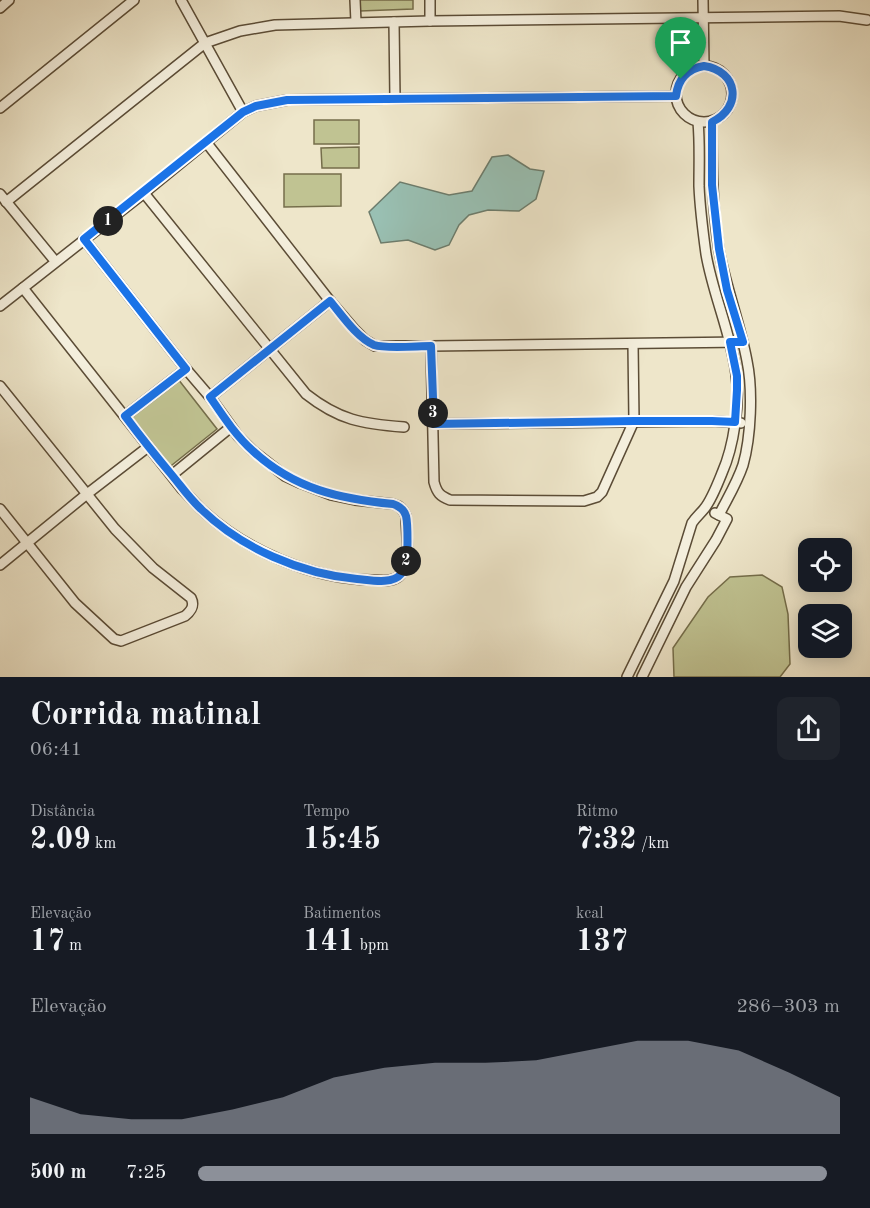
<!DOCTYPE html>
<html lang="pt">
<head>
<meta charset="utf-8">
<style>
  :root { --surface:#171b24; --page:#20242c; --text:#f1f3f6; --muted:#9ea1a6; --accent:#8c9099 }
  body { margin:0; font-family:"Old Standard TT",serif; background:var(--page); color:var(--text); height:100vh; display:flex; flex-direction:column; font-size:22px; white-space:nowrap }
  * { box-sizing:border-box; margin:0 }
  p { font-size:20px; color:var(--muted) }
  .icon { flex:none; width:33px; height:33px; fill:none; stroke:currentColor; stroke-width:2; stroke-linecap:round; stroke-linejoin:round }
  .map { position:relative; height:677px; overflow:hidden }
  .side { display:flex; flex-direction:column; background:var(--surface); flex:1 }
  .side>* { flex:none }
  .tools { position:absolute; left:798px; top:538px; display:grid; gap:12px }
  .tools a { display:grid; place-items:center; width:54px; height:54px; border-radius:12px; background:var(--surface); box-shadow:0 3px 15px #0003; font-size:30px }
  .pin { position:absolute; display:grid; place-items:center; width:51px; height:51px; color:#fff; margin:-62px -26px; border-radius:50% 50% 50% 0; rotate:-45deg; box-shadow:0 0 6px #0007 }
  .pin .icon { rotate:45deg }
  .km { position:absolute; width:30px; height:30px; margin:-15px; border-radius:50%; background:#222; color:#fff; font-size:16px; line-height:30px; text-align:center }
  .round { display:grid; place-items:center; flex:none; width:63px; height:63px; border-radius:12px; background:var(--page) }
  .overview { display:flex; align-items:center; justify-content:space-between; height:102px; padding:0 30px }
  h1 { font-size:33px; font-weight:700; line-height:45px }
  .metrics { display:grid; grid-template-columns:repeat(3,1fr); gap:9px; height:102px; padding:6px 30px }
  .metrics div { display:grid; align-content:center }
  .metrics b { font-size:30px; font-weight:700 }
  .metrics small { font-size:16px; font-weight:400 }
  .metrics p { font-size:16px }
  .chart { height:168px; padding:12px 30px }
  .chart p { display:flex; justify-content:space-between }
  .chart svg { width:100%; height:108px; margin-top:6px; fill:var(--accent); opacity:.7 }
  ul { padding:0 30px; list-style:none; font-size:20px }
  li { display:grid; grid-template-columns:96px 72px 1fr; align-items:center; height:45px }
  li i { height:15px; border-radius:8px; background:var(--accent) }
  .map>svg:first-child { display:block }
  .green { fill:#c0c392; stroke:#756e4b; stroke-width:1.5 }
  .water { fill:#99c0b3; stroke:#6d7d6d; stroke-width:1.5 }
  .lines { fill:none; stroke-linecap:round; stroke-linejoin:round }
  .street-casing { stroke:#5b4c36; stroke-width:12 }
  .street { stroke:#f4efdd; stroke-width:9 }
  .route-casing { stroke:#fff; stroke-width:12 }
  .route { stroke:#1a73e8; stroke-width:8 }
</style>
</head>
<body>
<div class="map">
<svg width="870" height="677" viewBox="0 0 870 677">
  <rect width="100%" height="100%" fill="#eee6ca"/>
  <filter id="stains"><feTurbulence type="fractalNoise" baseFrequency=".00333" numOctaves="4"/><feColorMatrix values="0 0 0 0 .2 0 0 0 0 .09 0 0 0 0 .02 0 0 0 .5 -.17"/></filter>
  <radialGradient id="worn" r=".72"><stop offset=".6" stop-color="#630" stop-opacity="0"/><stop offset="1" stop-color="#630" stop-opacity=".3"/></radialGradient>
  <g class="green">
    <path d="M359 0H413V9L360 11Z"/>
    <rect x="314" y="120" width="45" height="24"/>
    <path d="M359 147V168H322L321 148Z"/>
    <path d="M284 174H341V206L284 207Z"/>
    <path d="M178 379 217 429 167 469 127 419Z"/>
    <path d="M762 575 782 587 788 614 790 664 780 677H674L673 648 708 597 730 577Z"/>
  </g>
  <path class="water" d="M508 155 530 169 544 171 536 199 519 211 488 210 469 215 459 225 449 245 435 250 408 240 381 243 369 212 400 182 449 195 472 191 492 157Z"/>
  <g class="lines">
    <g class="street-casing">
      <g id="street">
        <path d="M181 0 243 112"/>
        <path d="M355 0 356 22"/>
        <path d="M430 0V21"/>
        <path d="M703 0 704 66"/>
        <path d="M0 8 9 0"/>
        <path d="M394 22 395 99"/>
        <circle cx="704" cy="94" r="28"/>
        <path d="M0 108 134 0"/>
        <path d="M712 122C712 165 712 207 719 250 726 287 740 323 747 361 753 390 751 437 743 465 737 483 727 499 719 515"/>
        <path d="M206 142 330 301 354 329 365 340 375 346H431L743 342"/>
        <path d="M144 193 306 394C339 420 362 424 404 427"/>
        <path d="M0 194 55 261"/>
        <path d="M6 202 205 43 240 31 275 25 430 21 839 16 867 20"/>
        <path d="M23 288 182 489C188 495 194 502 201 509 244 550 312 579 371 580 381 580 394 583 401 574 411 562 406 531 406 516 403 509 400 506 393 504L355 500 331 495 300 483 285 476 253 451 238 436 210 397 186 369 84 239"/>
        <path d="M0 306 144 193 243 112 256 106 287 100 676 96"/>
        <path d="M431 346 434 482C437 493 440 496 450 500L584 501 597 497 602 492 634 421 633 344"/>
        <path d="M0 386 115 529 153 568 191 598C195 606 191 611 185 616L121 641 114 639 75 603 0 509"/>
        <path d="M210 397 330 301"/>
        <path d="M125 416 186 369"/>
        <path d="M433 424 712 421 741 423"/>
        <path d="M172 475 231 427"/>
        <path d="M0 565 87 494 148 447"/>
        <path d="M627 677 674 581 692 523C696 517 700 514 704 509 711 501 718 483 722 473 734 446 740 403 736 374 731 333 713 295 706 254 703 232 700 209 699 186 699 165 700 143 698 122"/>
        <path d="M642 677 686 587 716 540 727 519 715 513"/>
      </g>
    </g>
    <use href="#street" class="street"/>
  </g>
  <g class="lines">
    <g class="route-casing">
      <path id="route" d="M704 66C738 71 743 107 712 122V185L719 249 727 290 743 342H730L737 376V390L735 422 712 421H634L434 424 431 346C417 346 386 349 374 345 357 338 341 314 330 301L210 397C223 416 236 436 253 451 294 489 340 499 393 504 399 506 404 509 406 516 408 524 408 558 406 566 405 568 402 573 401 574 392 585 370 580 357 579 301 574 241 548 201 509 189 498 181 486 171 474 155 455 140 436 125 416L186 369 84 239 243 112 256 106 287 100 676 96C678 79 687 69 704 66Z"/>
    </g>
    <use href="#route" class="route"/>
  </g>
  <rect width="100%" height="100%" filter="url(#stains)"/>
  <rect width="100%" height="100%" fill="url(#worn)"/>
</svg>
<div class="tools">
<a><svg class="icon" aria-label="locate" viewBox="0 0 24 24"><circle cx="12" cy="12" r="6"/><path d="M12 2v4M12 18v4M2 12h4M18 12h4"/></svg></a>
<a><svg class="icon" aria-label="layers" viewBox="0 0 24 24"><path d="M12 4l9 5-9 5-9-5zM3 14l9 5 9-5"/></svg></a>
</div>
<div class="pin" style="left:681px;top:79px;background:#1e9e55"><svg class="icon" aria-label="arrive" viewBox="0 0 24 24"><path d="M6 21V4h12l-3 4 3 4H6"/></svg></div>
<b class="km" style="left:108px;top:221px">1</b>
<b class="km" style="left:406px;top:561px">2</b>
<b class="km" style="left:433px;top:413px">3</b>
</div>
<section class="side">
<div class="overview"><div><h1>Corrida matinal</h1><p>06:41</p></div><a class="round"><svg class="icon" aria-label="share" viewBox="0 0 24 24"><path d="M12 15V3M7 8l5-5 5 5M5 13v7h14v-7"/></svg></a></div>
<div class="metrics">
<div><p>Distância</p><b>2.09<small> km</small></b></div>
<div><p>Tempo</p><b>15:45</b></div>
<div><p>Ritmo</p><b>7:32<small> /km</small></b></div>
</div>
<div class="metrics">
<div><p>Elevação</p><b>17<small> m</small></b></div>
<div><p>Batimentos</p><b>141<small> bpm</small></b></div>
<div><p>kcal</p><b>137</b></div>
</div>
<div class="chart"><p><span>Elevação</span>286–303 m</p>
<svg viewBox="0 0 160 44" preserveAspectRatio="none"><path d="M0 44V29L10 36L20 38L30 38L40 34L50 29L60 21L70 17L80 15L90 15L100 14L110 10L120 6L130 6L140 10L150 19L160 29V44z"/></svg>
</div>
<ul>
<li><b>500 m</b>7:25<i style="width:98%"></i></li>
</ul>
</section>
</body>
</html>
